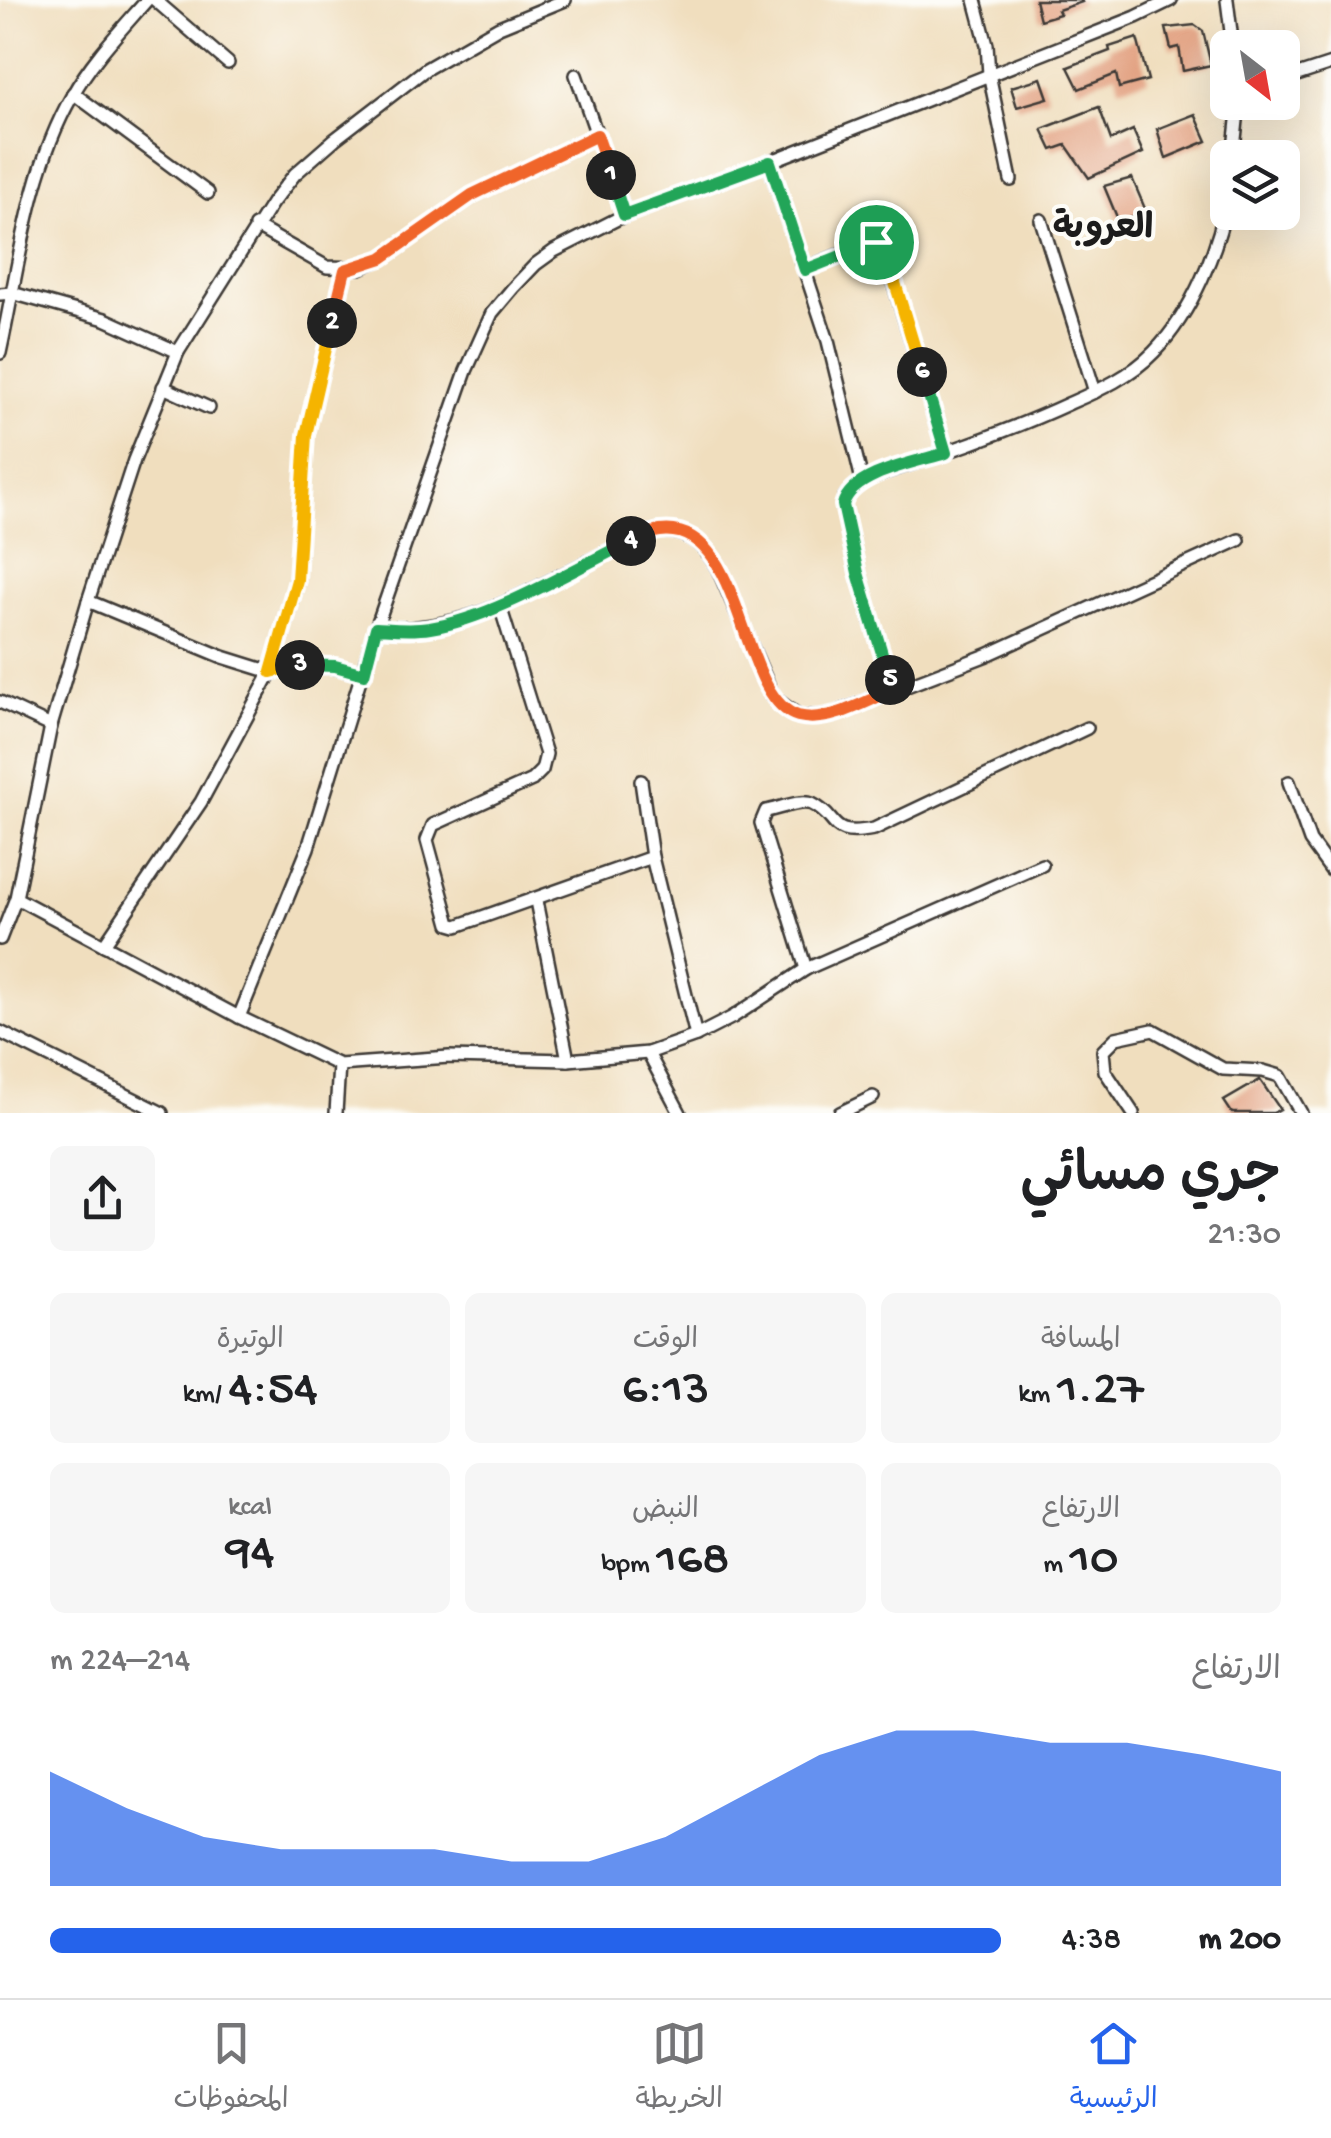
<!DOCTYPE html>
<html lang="ar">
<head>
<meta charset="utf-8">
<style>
  :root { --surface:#fff; --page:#f6f6f6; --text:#202124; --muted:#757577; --line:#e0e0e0; --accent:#2563eb }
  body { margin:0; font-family:"Gochi Hand","Playpen Sans Arabic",sans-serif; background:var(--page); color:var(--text); direction:rtl; height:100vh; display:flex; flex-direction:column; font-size:38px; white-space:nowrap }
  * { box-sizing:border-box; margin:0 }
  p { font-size:32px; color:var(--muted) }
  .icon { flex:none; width:55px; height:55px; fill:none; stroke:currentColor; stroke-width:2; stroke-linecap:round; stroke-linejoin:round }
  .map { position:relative; height:1113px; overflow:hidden; direction:ltr }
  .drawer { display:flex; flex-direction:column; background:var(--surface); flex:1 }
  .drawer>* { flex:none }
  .needle { width:65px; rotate:149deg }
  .fabs { position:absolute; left:1210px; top:30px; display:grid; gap:20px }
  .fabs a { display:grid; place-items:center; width:90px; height:90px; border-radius:15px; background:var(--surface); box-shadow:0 10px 40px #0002; font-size:50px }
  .pin { position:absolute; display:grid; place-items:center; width:85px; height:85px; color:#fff; margin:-42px; border:5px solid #fff; border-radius:50%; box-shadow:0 2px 10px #0007 }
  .km { position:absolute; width:50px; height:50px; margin:-25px; border-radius:50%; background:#222; color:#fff; font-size:28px; line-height:50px; text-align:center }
  .round { display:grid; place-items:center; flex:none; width:105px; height:105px; border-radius:15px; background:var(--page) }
  .headline { display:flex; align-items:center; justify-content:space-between; height:170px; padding:0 50px }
  h1 { font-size:55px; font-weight:600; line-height:75px }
  .stats { display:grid; grid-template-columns:repeat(3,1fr); gap:15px; height:170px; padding:10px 50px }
  .stats div { display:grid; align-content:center; border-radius:15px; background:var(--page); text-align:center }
  .stats b { font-size:50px; font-weight:600 }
  .stats small { font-size:28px; font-weight:400 }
  .stats p { font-size:28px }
  .chart { height:280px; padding:20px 50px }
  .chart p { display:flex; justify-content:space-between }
  .chart svg { width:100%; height:180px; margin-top:10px; fill:var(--accent); opacity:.7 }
  ul { padding:0 50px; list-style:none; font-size:32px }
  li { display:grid; grid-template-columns:160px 120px 1fr; align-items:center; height:75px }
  li i { height:25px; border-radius:12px; background:var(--accent) }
  .dock { display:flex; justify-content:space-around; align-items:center; height:140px; border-top:2px solid var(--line); background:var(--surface); font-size:28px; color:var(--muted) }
  .dock a { display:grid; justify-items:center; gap:5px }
  .dock .active { color:var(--accent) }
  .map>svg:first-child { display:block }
  .building { fill:#e3a383 }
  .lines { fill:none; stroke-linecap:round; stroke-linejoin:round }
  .street-casing { stroke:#3c3934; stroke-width:16 }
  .street { stroke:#fff; stroke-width:11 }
  .split-1-casing { stroke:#fff; stroke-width:20 }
  .split-2-casing { stroke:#fff; stroke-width:20 }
  .split-3-casing { stroke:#fff; stroke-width:20 }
  .split-4-casing { stroke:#fff; stroke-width:20 }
  .split-5-casing { stroke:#fff; stroke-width:20 }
  .split-6-casing { stroke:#fff; stroke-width:20 }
  .split-7-casing { stroke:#fff; stroke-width:20 }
  .split-1 { stroke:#22a559; stroke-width:12 }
  .split-2 { stroke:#f0652b; stroke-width:12 }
  .split-3 { stroke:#f5b400; stroke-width:12 }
  .split-4 { stroke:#22a559; stroke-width:12 }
  .split-5 { stroke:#f0652b; stroke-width:12 }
  .split-6 { stroke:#22a559; stroke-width:12 }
  .split-7 { stroke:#f5b400; stroke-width:12 }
  .labels { text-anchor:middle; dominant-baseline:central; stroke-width:8; stroke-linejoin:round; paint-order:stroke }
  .neighbourhood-label { font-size:35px; font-weight:bold; fill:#1c1c1c; stroke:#fdfcf7 }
</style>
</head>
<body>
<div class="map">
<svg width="1331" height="1113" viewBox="0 0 1331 1113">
  <rect width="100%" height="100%" fill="#fdfcf7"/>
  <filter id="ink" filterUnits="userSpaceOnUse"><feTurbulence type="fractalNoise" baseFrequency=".01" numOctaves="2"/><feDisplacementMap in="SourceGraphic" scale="20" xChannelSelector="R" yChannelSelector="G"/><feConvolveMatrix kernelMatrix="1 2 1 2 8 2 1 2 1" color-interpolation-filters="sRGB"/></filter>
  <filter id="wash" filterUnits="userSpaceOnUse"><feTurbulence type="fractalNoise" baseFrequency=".0048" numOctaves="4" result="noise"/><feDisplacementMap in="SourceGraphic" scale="40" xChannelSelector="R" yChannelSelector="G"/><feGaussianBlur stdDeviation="2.25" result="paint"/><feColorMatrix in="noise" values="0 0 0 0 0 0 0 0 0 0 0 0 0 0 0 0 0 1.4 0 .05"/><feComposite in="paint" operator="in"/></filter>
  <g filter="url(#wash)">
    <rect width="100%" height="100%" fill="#f0debe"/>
    <g id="blocks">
      <g class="building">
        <path d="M1035 0H1081L1082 2 1058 10 1060 14 1040 20Z"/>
        <path d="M1195 25 1203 31 1211 65 1183 71 1179 47 1171 49 1166 28Z"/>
        <path d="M1137 38 1148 80 1119 88 1116 74 1079 89 1068 67 1110 51 1109 47Z"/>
        <path d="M1041 78 1048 98 1017 107 1011 87Z"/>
        <path d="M1099 107 1111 140 1133 130 1143 153 1089 178 1066 145 1052 150 1042 129Z"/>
        <path d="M1195 114 1207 141 1166 158 1157 129Z"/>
        <path d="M1132 178 1146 211 1119 222 1104 186Z"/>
        <path d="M1260 1080 1280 1109 1273 1113H1232L1224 1101Z"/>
      </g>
    </g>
  </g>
  <g filter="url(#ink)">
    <use href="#blocks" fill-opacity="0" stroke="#3c3934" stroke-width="2.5"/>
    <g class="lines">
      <g class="street-casing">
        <g id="street">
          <path d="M155 0 228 63"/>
          <path d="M975 0 987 45 989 74 1011 180"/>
          <path d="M1227 0 1233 48"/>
          <path d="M576 75 625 215"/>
          <path d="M1282 80 1331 64"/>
          <path d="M73 93 208 193"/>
          <path d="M1233 158 1239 102"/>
          <path d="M769 162 828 341 862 480 845 497 843 505 858 573 893 690"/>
          <path d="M1041 220 1095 392"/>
          <path d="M255 226 327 267 360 268 382 258 472 195 597 135"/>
          <path d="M805 269 870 242 882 246 946 453"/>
          <path d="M345 270 306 435 297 580 271 672 223 657 88 601 134 460 178 352 272 203 295 174 335 139 426 69 499 27 565 0"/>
          <path d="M0 294 12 293 105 319 178 352"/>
          <path d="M0 353C19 267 28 173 72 96 91 61 121 30 147 0"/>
          <path d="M163 387 209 408"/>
          <path d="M862 480C933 457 1003 434 1070 403 1100 390 1131 376 1154 352 1192 313 1219 248 1228 195"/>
          <path d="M500 606 546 754 542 770 532 780 433 825 427 840 450 924 457 926 652 857"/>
          <path d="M376 628C465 634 523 593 600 556 619 547 643 531 665 531 691 532 706 547 718 569L774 698 799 716 817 717 831 715 987 655 1239 540"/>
          <path d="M0 702 51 726"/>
          <path d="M641 781 652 857 696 1036"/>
          <path d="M1289 782 1310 841 1331 870"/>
          <path d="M16 898 239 1017 339 1065 449 1057 568 1060 648 1053 696 1036 733 1017 806 969 1042 865"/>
          <path d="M536 901 568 1060"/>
          <path d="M0 939 16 898 51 726 88 601"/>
          <path d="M104 945 201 802 271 672C304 662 332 665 364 674"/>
          <path d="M806 969 761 823 766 811C778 809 801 799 812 804 841 818 826 838 874 829L1087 728"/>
          <path d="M239 1017 308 848 376 628 466 371 492 313 513 288 536 264 554 251 625 215 769 162 1136 17 1171 0"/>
          <path d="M0 1032 162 1113"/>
          <path d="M648 1053 680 1113"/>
          <path d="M336 1113 339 1065"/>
          <path d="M840 1113 873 1097"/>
          <path d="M1133 1113 1105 1071 1103 1051 1116 1038 1153 1030 1223 1069 1263 1071 1280 1076 1301 1113"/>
        </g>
      </g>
      <use href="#street" class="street"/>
    </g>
  </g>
  <g class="lines" filter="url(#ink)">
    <g class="split-1-casing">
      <path id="split-1" d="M611 175 624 215 770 162 805 270 876 242"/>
    </g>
    <g class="split-2-casing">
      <path id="split-2" d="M332 323 345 270 382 258 472 195 597 135 611 175"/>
    </g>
    <g class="split-3-casing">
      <path id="split-3" d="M300 665 271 672 297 580 306 435 332 323"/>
    </g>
    <g class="split-4-casing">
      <path id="split-4" d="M300 665 335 666 364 674 376 628C394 629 412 631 430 628 491 619 574 569 631 541"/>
    </g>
    <g class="split-5-casing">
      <path id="split-5" d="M631 541C640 538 651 532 660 531 745 520 738 699 798 716 829 724 866 701 893 690L890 680"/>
    </g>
    <g class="split-6-casing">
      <path id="split-6" d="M890 680 858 573 843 505C851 473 917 462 946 453L922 372"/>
    </g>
    <g class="split-7-casing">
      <path id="split-7" d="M876 242 886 253 922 372"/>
    </g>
    <use href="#split-1" class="split-1"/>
    <use href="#split-2" class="split-2"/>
    <use href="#split-3" class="split-3"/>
    <use href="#split-4" class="split-4"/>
    <use href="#split-5" class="split-5"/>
    <use href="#split-6" class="split-6"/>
    <use href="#split-7" class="split-7"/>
  </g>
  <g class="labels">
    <g class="neighbourhood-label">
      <text x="1103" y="230">العروبة</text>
    </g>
  </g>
</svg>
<div class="fabs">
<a><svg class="needle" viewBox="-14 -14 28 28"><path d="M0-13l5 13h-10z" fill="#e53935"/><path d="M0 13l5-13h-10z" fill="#757577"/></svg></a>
<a><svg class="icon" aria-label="layers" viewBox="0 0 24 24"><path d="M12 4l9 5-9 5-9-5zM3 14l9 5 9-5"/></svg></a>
</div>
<div class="pin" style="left:876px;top:242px;background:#1e9e55"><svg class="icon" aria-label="arrive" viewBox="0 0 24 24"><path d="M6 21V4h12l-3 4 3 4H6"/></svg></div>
<b class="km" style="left:611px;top:175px">1</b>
<b class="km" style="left:332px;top:323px">2</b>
<b class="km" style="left:300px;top:665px">3</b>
<b class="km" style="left:631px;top:541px">4</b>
<b class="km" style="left:890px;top:680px">5</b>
<b class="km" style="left:922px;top:372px">6</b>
</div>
<section class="drawer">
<div class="headline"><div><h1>جري مسائي</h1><p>21:30</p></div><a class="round"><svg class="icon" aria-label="share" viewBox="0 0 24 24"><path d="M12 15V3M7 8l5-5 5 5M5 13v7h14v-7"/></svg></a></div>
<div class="stats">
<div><p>المسافة</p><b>1.27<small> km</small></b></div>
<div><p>الوقت</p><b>6:13</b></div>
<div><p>الوتيرة</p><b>4:54<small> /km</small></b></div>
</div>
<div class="stats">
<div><p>الارتفاع</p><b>10<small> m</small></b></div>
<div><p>النبض</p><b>168<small> bpm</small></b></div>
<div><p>kcal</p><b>94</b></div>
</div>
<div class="chart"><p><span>الارتفاع</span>214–224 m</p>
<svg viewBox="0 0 160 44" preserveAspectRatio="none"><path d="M0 44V16L10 25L20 32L30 35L40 35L50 35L60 38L70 38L80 32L90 22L100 12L110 6L120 6L130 9L140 9L150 12L160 16V44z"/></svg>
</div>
<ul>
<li><b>200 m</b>4:38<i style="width:100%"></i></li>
</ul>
</section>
<nav class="dock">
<a class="active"><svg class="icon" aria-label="home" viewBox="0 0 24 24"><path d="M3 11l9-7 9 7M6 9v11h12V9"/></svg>الرئيسية</a>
<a><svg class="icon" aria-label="map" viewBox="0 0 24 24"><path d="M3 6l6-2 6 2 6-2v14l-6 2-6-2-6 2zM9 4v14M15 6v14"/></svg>الخريطة</a>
<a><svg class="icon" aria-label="saved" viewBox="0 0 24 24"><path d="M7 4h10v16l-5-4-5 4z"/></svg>المحفوظات</a>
</nav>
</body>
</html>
